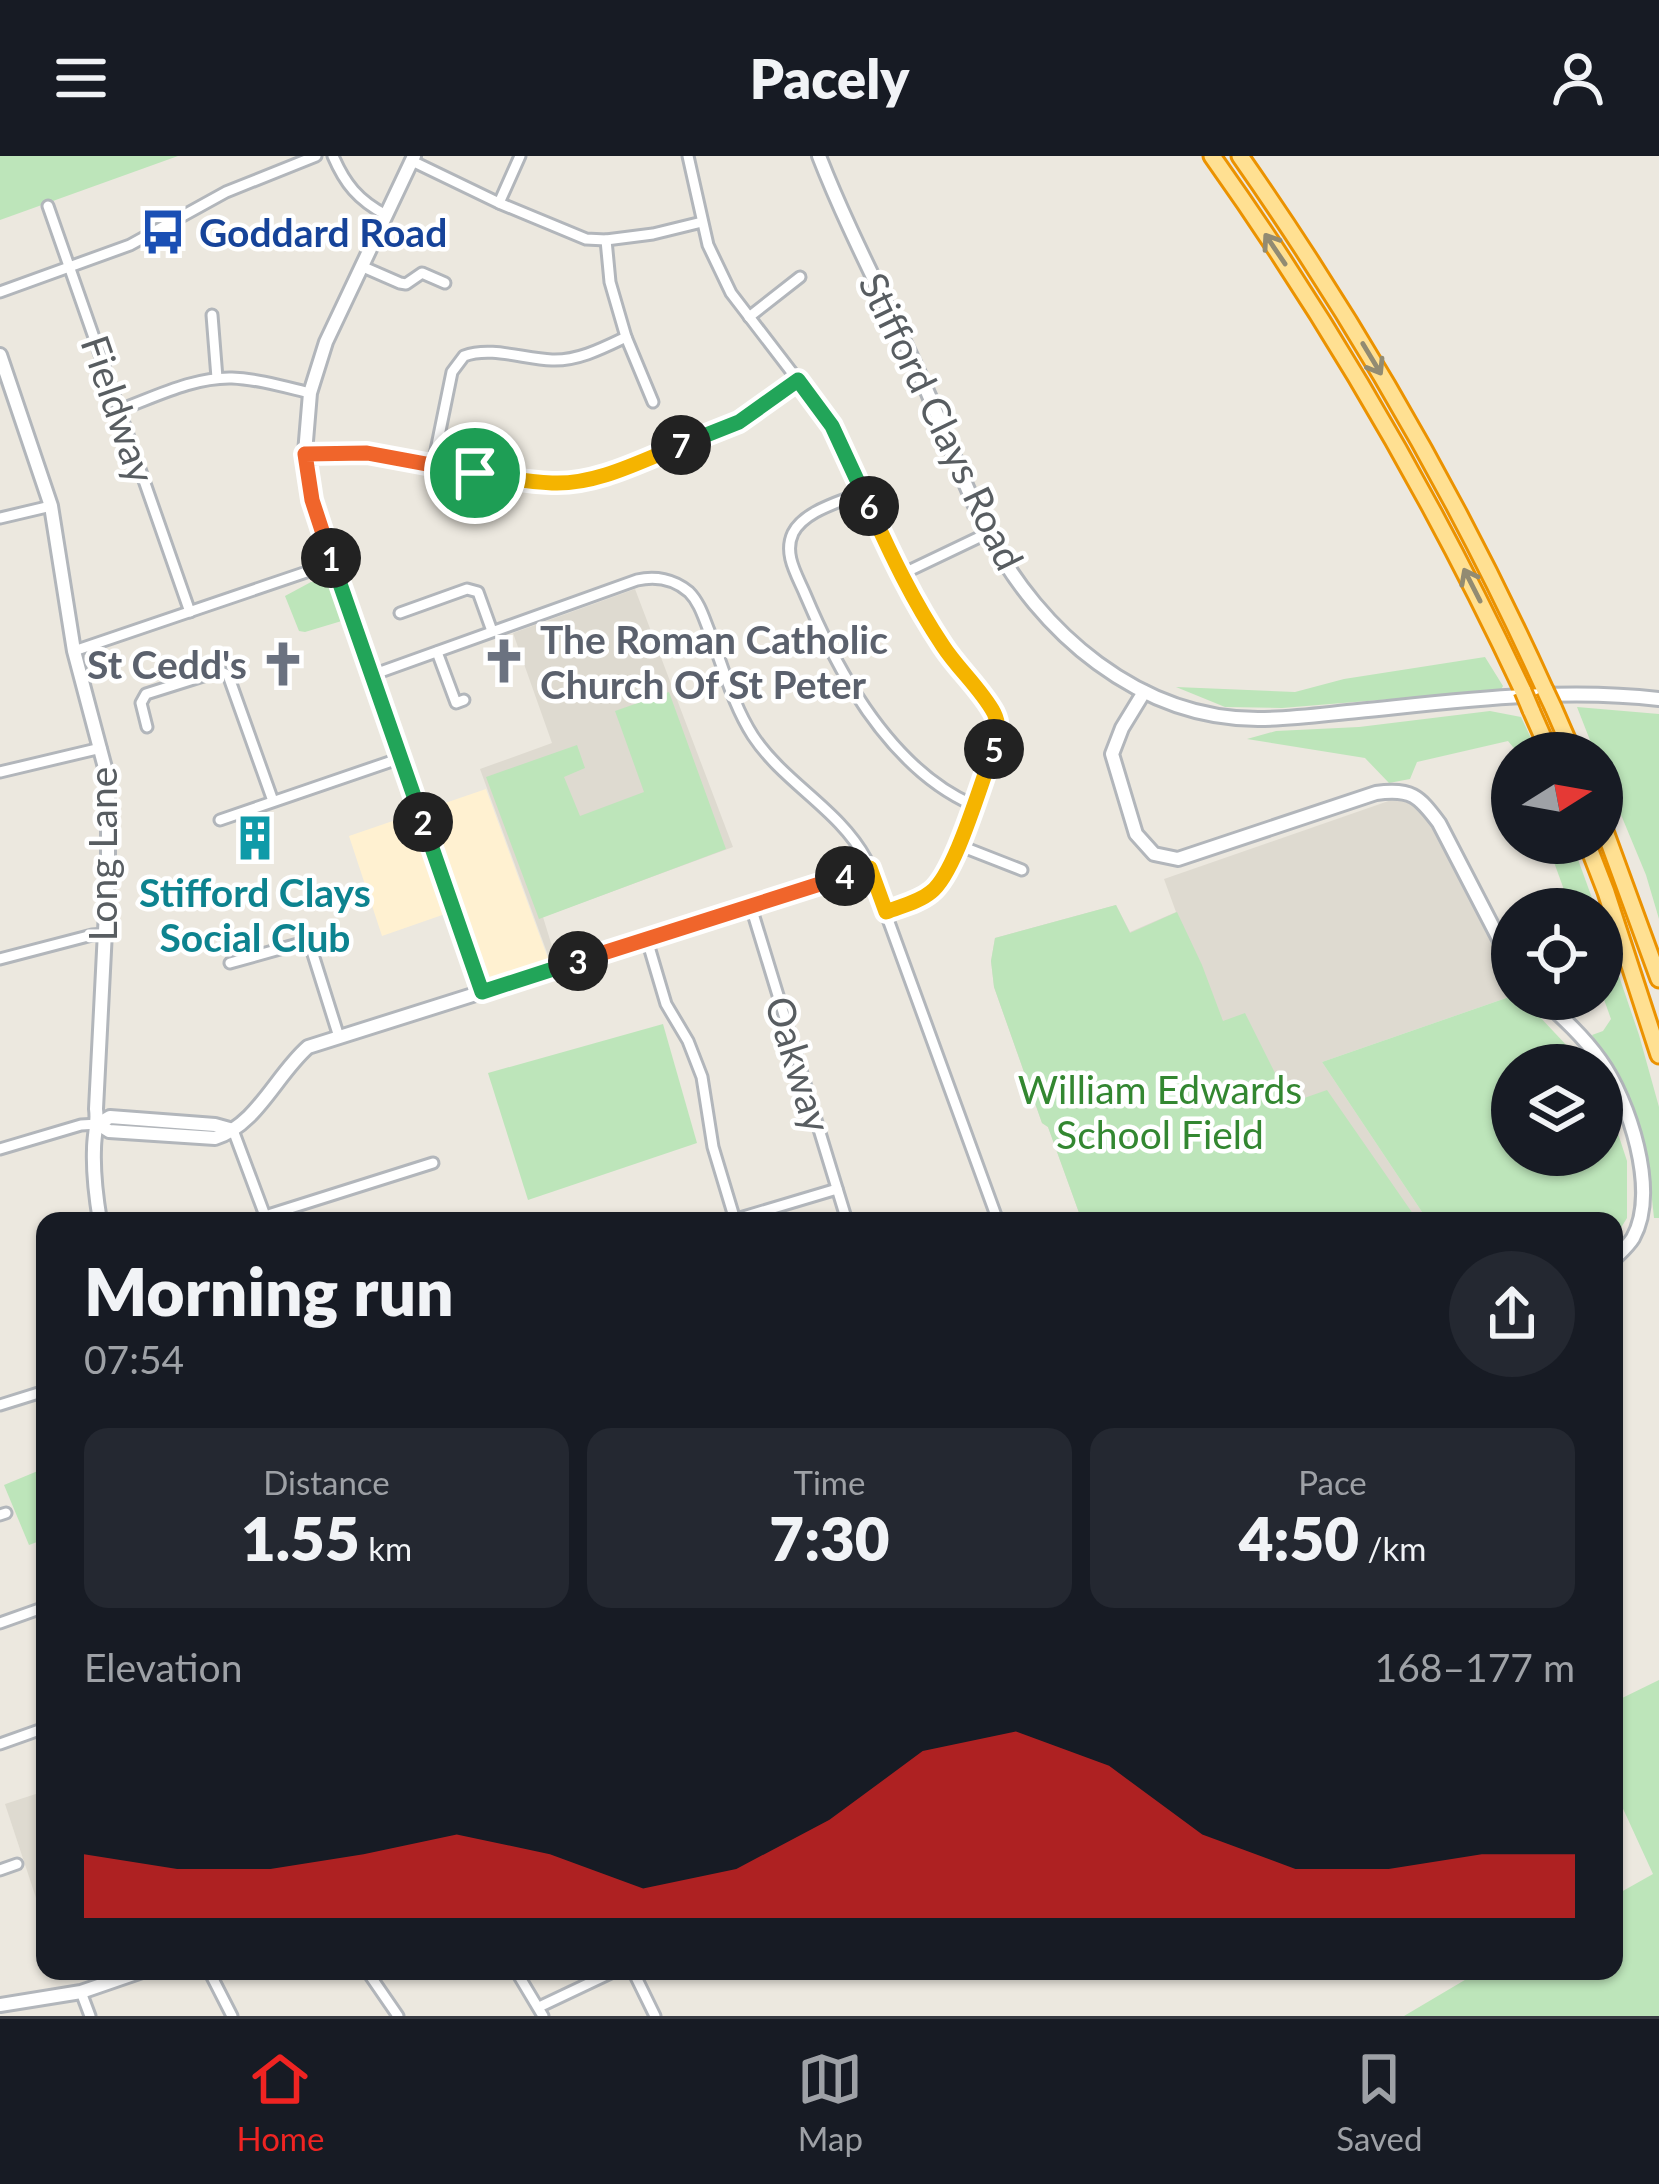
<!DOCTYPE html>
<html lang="en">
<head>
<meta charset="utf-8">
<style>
  :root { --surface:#171b24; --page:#242831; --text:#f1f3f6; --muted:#9ea1a6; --line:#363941; --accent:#ef2422 }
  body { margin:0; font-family:Lato,sans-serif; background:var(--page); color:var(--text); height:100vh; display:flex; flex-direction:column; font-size:45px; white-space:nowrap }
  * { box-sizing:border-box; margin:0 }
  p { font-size:39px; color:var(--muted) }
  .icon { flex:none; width:66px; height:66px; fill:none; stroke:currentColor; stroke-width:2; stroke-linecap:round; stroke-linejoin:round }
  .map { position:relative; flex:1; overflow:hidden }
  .drawer { position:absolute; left:36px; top:1056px; width:1587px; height:768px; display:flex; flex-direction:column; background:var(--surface); border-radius:24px; box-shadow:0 3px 9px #0004 }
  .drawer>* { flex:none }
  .needle { width:78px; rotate:79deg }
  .controls { position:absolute; left:1491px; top:576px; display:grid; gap:24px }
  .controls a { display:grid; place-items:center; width:132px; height:132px; border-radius:50%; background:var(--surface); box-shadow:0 3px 9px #0004; font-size:60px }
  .pin { position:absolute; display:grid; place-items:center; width:102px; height:102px; color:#fff; margin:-51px; border:6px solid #fff; border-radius:50%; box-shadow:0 3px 12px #0007 }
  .km { position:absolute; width:60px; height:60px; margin:-30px; border-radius:50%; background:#222; color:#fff; font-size:33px; line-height:60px; text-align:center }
  .round { display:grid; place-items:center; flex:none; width:126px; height:126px; border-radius:63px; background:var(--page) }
  .summary { display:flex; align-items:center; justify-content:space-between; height:204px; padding:0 48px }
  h1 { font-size:66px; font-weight:800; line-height:90px }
  .stats { display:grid; grid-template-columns:repeat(3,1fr); gap:18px; height:204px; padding:12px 48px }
  .stats div { display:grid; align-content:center; border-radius:24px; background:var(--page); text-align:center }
  .stats b { font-size:60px; font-weight:800 }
  .stats small { font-size:33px; font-weight:400 }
  .stats p { font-size:33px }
  .chart { height:336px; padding:24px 48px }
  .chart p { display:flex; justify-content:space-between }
  .chart svg { width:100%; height:216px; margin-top:12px; fill:var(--accent); opacity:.7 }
  header { display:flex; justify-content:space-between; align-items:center; height:156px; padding:0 48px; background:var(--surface); font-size:54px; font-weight:800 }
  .dock { display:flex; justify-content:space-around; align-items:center; height:168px; border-top:3px solid var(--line); background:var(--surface); font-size:33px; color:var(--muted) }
  .dock a { display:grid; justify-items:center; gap:6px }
  .dock .on { color:var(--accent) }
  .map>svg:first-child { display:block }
  .commercial { fill:#fff1d1 }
  .education { fill:#dedad0 }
  .green { fill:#bde5ba }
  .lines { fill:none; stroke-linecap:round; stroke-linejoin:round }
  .minor-casing { stroke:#b2b6bb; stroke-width:15 }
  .tertiary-casing { stroke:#b2b6bb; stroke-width:18 }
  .trunk-casing { stroke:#eb9200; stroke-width:21 }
  .minor { stroke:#fff; stroke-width:9 }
  .tertiary { stroke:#fff; stroke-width:12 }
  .trunk { stroke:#ffe092; stroke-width:15 }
  .trunk-bridge-casing { stroke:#eb9200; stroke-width:21; stroke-linecap:butt }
  .trunk-bridge { stroke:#ffe092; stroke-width:15 }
  .oneway { stroke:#928b72 }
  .split-1-casing { stroke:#fff; stroke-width:24 }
  .split-2-casing { stroke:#fff; stroke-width:24 }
  .split-3-casing { stroke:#fff; stroke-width:24 }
  .split-4-casing { stroke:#fff; stroke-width:24 }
  .split-5-casing { stroke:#fff; stroke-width:24 }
  .split-6-casing { stroke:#fff; stroke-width:24 }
  .split-7-casing { stroke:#fff; stroke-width:24 }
  .split-8-casing { stroke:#fff; stroke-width:24 }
  .split-1 { stroke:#f0652b; stroke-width:15 }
  .split-2 { stroke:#22a559; stroke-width:15 }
  .split-3 { stroke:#22a559; stroke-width:15 }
  .split-4 { stroke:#f0652b; stroke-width:15 }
  .split-5 { stroke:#f5b400; stroke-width:15 }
  .split-6 { stroke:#f5b400; stroke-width:15 }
  .split-7 { stroke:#22a559; stroke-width:15 }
  .split-8 { stroke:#f5b400; stroke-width:15 }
  .labels { text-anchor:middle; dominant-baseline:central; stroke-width:9; stroke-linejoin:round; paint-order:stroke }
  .transit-label { font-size:39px; font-weight:bold; fill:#164399; stroke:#fff; text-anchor:start }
  .street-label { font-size:39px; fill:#585d61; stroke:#fff }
  .worship-label { font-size:39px; font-weight:bold; fill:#5b616d; stroke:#fff; text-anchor:start }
  .culture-label { font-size:39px; font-weight:bold; fill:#0d838f; stroke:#fff }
  .park-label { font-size:39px; fill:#338731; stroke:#fff }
</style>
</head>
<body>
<header><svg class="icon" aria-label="menu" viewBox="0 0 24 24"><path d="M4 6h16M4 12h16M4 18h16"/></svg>Pacely<svg class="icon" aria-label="person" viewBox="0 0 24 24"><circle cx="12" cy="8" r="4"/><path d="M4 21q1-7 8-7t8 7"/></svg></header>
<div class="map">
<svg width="1659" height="1860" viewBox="0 0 1659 1860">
  <rect width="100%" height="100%" fill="#ece8df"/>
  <path class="commercial" d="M486 633 549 805 473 829 448 757 382 780 349 680Z"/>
  <g class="education">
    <path d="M635 433 733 691 543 761 555 800 549 802 480 613 552 587 513 477Z"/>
    <path d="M1400 641 1421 654 1442 685 1504 797 1497 801 1512 828V840L1322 906 1428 1065H1082L1048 971 1042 967 994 831 991 805 995 782 1116 749 1130 776 1176 756 1164 723Z"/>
    <path d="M45 1635V1752L40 1754 5 1648Z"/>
  </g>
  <g class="green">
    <path d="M0 0H178L0 64Z"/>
    <path d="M311 426 333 427 345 464 305 476 299 475 285 440Z"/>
    <path d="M1485 501 1503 530 1501 534 1282 552 1225 551 1176 531 1295 536 1344 523Z"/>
    <path d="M669 536 726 693 539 763 486 621 577 589 585 612 564 621 580 660 644 636 615 555Z"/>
    <path d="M1577 551 1659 558V763L1646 719 1602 613V597H1595Z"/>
    <path d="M1490 555 1521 561 1538 597H1518L1508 585 1417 606 1410 623 1389 627 1365 602 1247 583 1276 575 1359 571Z"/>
    <path d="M1547 687H1572L1596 753H1571Z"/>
    <path d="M1116 749 1130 777 1177 756 1202 809 1223 865 1245 857 1290 947 1327 934 1418 1065H1082L1048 971 1042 967 994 831 991 805 995 782Z"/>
    <path d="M1602 770 1639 879 1659 951V1062H1654L1648 1006 1624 936 1592 879 1603 875 1611 863 1602 838Z"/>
    <path d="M1512 840V843H1523L1585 909H1512V999H1602V929L1627 1005V1062L1614 1083V1065H1428L1322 906Z"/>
    <path d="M663 868 697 987 528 1044 488 917Z"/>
    <path d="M45 1312V1383L29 1389 4 1329Z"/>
    <path d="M1659 1524V1860H1404L1480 1815H1614V1740L1653 1718 1614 1633V1546Z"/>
  </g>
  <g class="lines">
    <g class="minor-casing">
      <g id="minor">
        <path d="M333 0C345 28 358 44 386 59"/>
        <path d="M688 0 708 89 731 137 833 270 901 422 951 502 996 563 998 571 995 588 944 723 929 738 887 756"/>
        <path d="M412 5 499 47 586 83 606 84 653 78 702 66"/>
        <path d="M499 47 520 0"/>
        <path d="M48 50 190 456"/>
        <path d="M361 110 400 127 406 128 422 117 445 127"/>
        <path d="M0 136 130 89 226 36 316 0"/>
        <path d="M212 159 217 222"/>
        <path d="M749 161 800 121"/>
        <path d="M626 181 653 246"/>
        <path d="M119 254C155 241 193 221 232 222 258 223 285 231 310 237"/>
        <path d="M305 297H367L538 326H577L605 319 739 266 798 224"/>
        <path d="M433 309 452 216 464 200C491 190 524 203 552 204 578 205 603 192 626 181L610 126 606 84"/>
        <path d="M863 336C841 346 805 354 793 377 783 398 797 419 805 438 838 517 891 613 973 649"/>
        <path d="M0 362 51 350"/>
        <path d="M900 419 988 377"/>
        <path d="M400 457 467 433 478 436 492 475"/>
        <path d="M74 495 333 407"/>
        <path d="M437 496 456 547 464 544"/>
        <path d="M372 519 637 424C655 420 674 423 689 436 700 447 704 463 710 477 723 511 733 549 753 580 784 627 839 653 866 703L998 1065"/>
        <path d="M147 571 141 547 146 538 219 515 228 519 273 645"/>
        <path d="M0 616 101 592"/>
        <path d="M220 664 401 602"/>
        <path d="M958 689 1022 714"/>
        <path d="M751 751 847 1065"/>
        <path d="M647 784 666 848 688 885 702 921 713 991 735 1064"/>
        <path d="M0 803 92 779 104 778"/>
        <path d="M230 807 305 786 311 792 339 881"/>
        <path d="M482 836 870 712"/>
        <path d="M233 974 267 1065"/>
        <path d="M0 993 81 969 98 968"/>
        <path d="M265 1060 433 1007"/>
        <path d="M733 1064 837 1033"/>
        <path d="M0 1249 45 1235"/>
        <path d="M0 1359 6 1357"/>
        <path d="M0 1467 45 1451"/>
        <path d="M0 1588 45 1572"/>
        <path d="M0 1714 17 1708"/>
        <path d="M209 1815 232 1860"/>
        <path d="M367 1815 398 1860"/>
        <path d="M516 1815 543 1860"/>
        <path d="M633 1815 655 1860"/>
        <path d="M81 1836 90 1860"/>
        <path d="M539 1851 615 1815"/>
      </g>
    </g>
    <g class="tertiary-casing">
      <g id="tertiary">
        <path d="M819 0C849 77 888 149 922 224 945 274 962 326 987 375 1039 477 1140 563 1258 563 1291 563 1326 558 1358 555 1457 545 1560 531 1659 543"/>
        <path d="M0 199 51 350 74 495 108 623V716L96 953C98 967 94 979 94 993 93 1018 96 1041 100 1065"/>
        <path d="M1144 536 1122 572 1112 598 1136 678 1154 698 1178 703 1376 637C1411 632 1419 640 1439 667L1512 808"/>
        <path d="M1542 843C1563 862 1584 881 1600 904 1629 944 1659 1035 1633 1082 1628 1090 1620 1097 1614 1103"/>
        <path d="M98 968 109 975 215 982C257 969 276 919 308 891L482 836 317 362 305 297 310 237 326 186 414 0"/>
        <path d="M98 968 110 961 215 969 233 974"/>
        <path d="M0 1849 81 1836 142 1815"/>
      </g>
    </g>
    <g class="trunk-casing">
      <g id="trunk">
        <path d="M1212 0C1332 169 1435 347 1523 535"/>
        <path d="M1240 0C1358 169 1460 346 1545 534"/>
        <path d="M1553 551 1573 597"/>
        <path d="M1531 554 1550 597"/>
        <path d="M1602 667 1659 823"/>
        <path d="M1587 687 1606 736 1659 899"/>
      </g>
    </g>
    <use href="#minor" class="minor"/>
    <use href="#tertiary" class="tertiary"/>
    <use href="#trunk" class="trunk"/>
    <g class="trunk-bridge-casing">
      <g id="trunk-bridge">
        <path d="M1545 534 1553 551"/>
        <path d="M1523 535 1531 554"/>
      </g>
    </g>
    <use href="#trunk-bridge" class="trunk-bridge"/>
  </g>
  <defs><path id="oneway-shaft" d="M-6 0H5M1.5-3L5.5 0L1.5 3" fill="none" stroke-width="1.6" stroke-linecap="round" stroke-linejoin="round" transform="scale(3)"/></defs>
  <g class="oneway">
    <use href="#oneway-shaft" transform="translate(1275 93) rotate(-124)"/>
    <use href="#oneway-shaft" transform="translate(1372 203) rotate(59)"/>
    <use href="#oneway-shaft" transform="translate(1472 429) rotate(-117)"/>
  </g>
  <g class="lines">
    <g class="split-1-casing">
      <path id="split-1" d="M331 402 312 344 305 298 367 297 475 317"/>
    </g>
    <g class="split-2-casing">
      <path id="split-2" d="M331 402 423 666"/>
    </g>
    <g class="split-3-casing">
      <path id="split-3" d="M423 666 482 836 578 805"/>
    </g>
    <g class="split-4-casing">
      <path id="split-4" d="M578 805 845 720"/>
    </g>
    <g class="split-5-casing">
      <path id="split-5" d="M845 720 870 712 886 756C901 750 919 746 931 736 956 717 981 625 994 593"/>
    </g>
    <g class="split-6-casing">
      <path id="split-6" d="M869 350C891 399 913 445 943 490 958 513 981 533 994 557 1000 569 998 580 994 593"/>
    </g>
    <g class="split-7-casing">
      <path id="split-7" d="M681 289 739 266 798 224 832 270 869 350"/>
    </g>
    <g class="split-8-casing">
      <path id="split-8" d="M475 317C500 321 526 326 552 327 596 329 641 305 681 289"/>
    </g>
    <use href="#split-1" class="split-1"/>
    <use href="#split-2" class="split-2"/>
    <use href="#split-3" class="split-3"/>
    <use href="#split-4" class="split-4"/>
    <use href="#split-5" class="split-5"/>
    <use href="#split-6" class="split-6"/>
    <use href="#split-7" class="split-7"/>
    <use href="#split-8" class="split-8"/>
  </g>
  <defs>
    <g id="bus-bare" transform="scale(3.6)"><path d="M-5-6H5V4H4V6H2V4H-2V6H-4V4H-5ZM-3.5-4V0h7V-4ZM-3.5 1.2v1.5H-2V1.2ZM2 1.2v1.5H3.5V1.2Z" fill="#1a4fb4" stroke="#fff" stroke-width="2.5" paint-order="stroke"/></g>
    <g id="church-bare" transform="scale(3.6)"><path d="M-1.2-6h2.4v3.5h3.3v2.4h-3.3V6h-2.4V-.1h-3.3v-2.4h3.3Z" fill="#6b7280" stroke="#fff" stroke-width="2.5" paint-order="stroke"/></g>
    <g id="building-bare" transform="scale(3.6)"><path d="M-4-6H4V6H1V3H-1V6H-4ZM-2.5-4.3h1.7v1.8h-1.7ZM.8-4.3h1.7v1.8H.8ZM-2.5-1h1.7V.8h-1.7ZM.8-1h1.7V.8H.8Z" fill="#0f9aa8" stroke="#fff" stroke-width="2.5" paint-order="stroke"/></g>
  </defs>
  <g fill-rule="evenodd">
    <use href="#bus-bare" x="163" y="76"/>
    <use href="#church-bare" x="504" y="505"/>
    <use href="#church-bare" x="283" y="508"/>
    <use href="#building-bare" x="255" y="682"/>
  </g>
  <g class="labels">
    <g class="transit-label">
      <text x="199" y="76">Goddard Road</text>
    </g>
    <g class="street-label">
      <text transform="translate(119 253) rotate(71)">Fieldway</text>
      <text transform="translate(942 265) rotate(64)">Stifford Clays Road</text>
      <text transform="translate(102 698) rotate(-90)">Long Lane</text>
      <text transform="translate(799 908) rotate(73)">Oakway</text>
    </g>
    <g class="worship-label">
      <text x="540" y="483">The Roman Catholic<tspan x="540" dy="45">Church Of St Peter</tspan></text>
      <text x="247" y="508" text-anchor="end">St Cedd's</text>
    </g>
    <g class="culture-label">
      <text x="255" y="736">Stifford Clays<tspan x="255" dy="45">Social Club</tspan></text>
    </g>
    <g class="park-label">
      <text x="1160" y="933">William Edwards<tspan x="1160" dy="45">School Field</tspan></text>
    </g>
  </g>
</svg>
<div class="controls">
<a><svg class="needle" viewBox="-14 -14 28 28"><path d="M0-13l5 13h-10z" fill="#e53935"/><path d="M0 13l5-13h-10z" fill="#9ea1a6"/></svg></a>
<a><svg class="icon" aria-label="locate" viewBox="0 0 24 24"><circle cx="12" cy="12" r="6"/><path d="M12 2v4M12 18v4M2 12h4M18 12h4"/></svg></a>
<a><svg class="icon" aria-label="layers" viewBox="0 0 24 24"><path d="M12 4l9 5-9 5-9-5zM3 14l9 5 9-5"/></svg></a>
</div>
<div class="pin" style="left:475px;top:317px;background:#1e9e55"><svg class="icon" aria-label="arrive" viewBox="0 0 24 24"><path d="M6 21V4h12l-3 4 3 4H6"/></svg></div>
<b class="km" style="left:331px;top:402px">1</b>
<b class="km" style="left:423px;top:666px">2</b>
<b class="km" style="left:578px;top:805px">3</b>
<b class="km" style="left:845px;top:720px">4</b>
<b class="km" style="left:994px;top:593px">5</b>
<b class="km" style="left:869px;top:350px">6</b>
<b class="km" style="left:681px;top:289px">7</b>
<section class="drawer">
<div class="summary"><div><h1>Morning run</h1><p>07:54</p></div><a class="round"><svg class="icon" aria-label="share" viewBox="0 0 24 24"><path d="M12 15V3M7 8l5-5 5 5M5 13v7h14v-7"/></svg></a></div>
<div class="stats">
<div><p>Distance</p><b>1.55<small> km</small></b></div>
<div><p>Time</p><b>7:30</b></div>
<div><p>Pace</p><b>4:50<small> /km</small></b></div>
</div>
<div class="chart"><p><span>Elevation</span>168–177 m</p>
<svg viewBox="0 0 160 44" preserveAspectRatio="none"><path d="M0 44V31L10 34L20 34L30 31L40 27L50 31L60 38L70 34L80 24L90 10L100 6L110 13L120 27L130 34L140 34L150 31L160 31V44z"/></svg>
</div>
</section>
</div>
<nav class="dock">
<a class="on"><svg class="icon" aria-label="home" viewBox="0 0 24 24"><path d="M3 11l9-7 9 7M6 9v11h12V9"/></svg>Home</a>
<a><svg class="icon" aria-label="map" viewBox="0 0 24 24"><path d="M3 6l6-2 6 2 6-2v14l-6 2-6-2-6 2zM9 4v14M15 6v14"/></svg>Map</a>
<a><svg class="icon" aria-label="saved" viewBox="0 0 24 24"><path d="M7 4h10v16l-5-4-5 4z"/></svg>Saved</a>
</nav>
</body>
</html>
